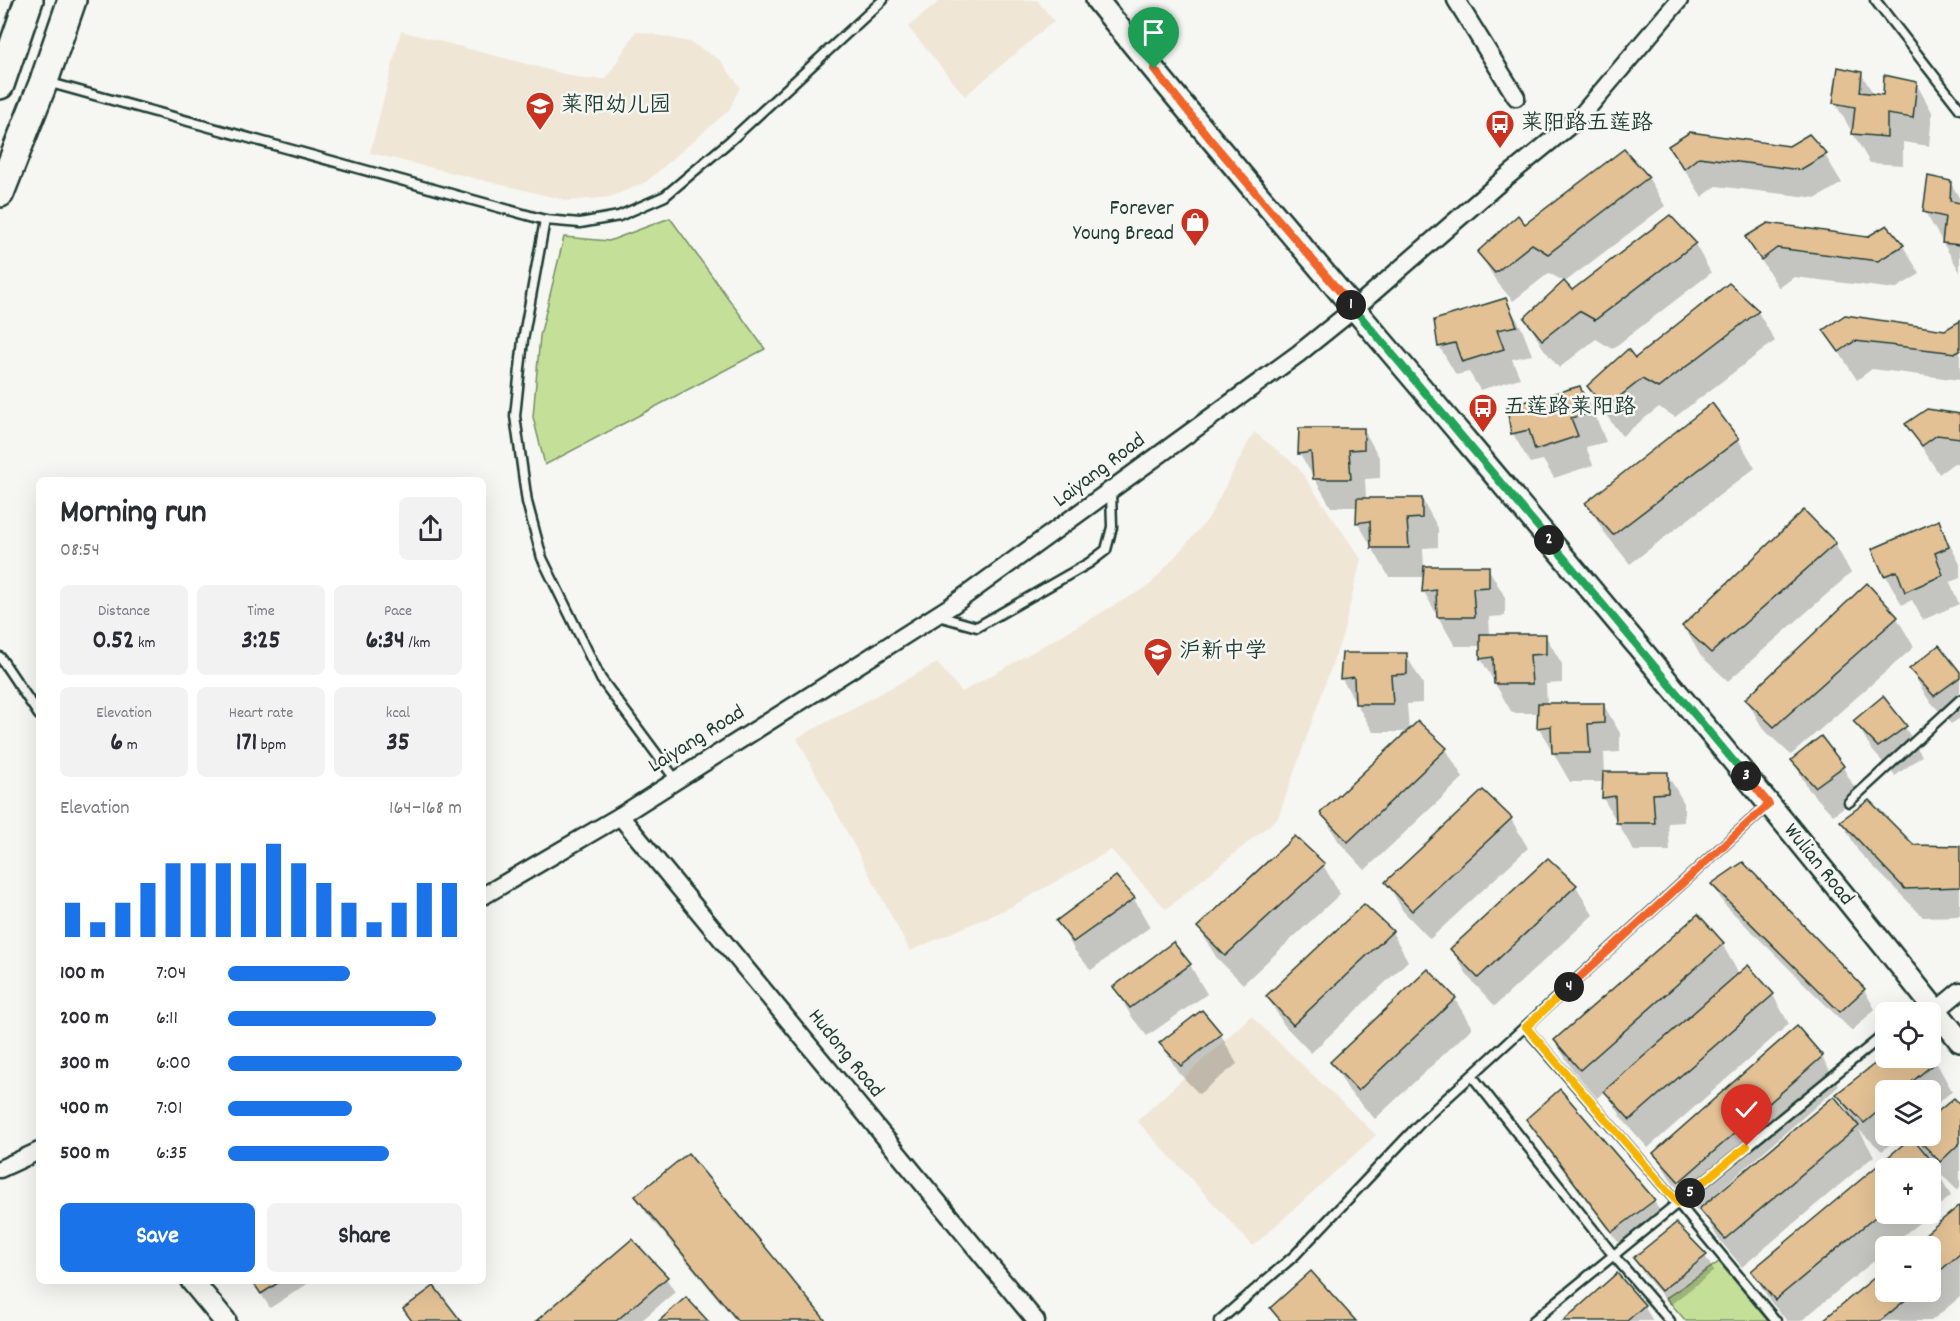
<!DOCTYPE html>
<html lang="en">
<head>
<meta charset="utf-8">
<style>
  :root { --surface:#fff; --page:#f2f2f3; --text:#2b2b33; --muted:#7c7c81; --accent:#1a73e8 }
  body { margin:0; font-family:Dekko,"LXGW WenKai TC",sans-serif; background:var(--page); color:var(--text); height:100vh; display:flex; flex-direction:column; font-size:22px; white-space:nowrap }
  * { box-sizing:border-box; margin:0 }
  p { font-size:20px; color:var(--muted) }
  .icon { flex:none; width:33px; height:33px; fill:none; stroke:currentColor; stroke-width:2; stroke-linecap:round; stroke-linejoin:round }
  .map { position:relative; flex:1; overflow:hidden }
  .drawer { position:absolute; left:36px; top:477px; width:450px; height:807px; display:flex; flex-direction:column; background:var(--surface); border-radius:9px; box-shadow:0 6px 24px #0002 }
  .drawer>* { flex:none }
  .buttons { position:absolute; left:1875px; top:1002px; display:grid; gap:12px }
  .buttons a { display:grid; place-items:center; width:66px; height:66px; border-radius:9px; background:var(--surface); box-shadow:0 6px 24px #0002; font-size:30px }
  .pin { position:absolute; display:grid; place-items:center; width:51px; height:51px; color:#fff; margin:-62px -26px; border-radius:50% 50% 50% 0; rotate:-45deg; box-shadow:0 0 6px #0007 }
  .pin .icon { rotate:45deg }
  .km { position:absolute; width:30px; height:30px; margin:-15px; border-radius:50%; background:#222; color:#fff; font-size:16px; line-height:30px; text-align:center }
  .round { display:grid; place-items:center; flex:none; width:63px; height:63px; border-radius:9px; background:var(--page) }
  .overview { display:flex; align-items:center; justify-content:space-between; height:102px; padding:0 24px }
  h1 { font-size:33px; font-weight:700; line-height:45px }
  .stats { display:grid; grid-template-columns:repeat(3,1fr); gap:9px; height:102px; padding:6px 24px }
  .stats div { display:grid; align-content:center; border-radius:9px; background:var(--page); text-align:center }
  .stats b { font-size:26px; font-weight:700 }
  .stats small { font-size:16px; font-weight:400 }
  .stats p { font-size:16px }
  .chart { height:168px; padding:12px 24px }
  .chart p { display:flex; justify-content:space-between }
  .chart svg { width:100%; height:108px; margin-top:6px; stroke:var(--accent); stroke-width:6 }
  .action { display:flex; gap:12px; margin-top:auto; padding:12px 24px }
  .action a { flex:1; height:69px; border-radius:9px; background:var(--accent); color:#fff; font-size:24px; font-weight:700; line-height:69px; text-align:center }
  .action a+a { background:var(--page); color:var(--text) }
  ul { padding:0 24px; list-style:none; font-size:20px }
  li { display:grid; grid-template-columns:96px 72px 1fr; align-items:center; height:45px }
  li i { height:15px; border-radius:8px; background:var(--accent) }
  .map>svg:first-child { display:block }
  .built { fill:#f0e6d6 }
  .green { fill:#c4e098; stroke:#728e66; stroke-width:1.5 }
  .shadow { fill:#0003 }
  .building { fill:#e3c195; stroke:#1f3d34; stroke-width:1.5 }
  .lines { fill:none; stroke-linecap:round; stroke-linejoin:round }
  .service-casing { stroke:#1f3d34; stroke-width:13 }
  .minor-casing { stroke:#1f3d34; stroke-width:21 }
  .tertiary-casing { stroke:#1f3d34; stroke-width:26 }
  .primary-casing { stroke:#1f3d34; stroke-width:32 }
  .service { stroke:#f6f6f2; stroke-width:8 }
  .minor { stroke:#f6f6f2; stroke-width:16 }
  .tertiary { stroke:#f6f6f2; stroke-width:21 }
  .primary { stroke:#f6f6f2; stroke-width:27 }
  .split-1-casing { stroke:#fff; stroke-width:12 }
  .split-2-casing { stroke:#fff; stroke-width:12 }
  .split-3-casing { stroke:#fff; stroke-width:12 }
  .split-4-casing { stroke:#fff; stroke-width:12 }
  .split-5-casing { stroke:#fff; stroke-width:12 }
  .split-6-casing { stroke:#fff; stroke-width:12 }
  .split-1 { stroke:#f0652b; stroke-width:8 }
  .split-2 { stroke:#22a559; stroke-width:8 }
  .split-3 { stroke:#22a559; stroke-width:8 }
  .split-4 { stroke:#f0652b; stroke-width:8 }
  .split-5 { stroke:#f5b400; stroke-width:8 }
  .split-6 { stroke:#f5b400; stroke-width:8 }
  .labels { text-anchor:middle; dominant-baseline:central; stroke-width:5; stroke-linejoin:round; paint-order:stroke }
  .poi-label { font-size:22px; fill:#1f3d34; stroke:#f6f6f2; text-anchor:start }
  .street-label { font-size:22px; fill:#1f3d34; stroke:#f6f6f2 }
</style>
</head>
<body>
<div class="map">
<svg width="1960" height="1321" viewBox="0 0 1960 1321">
  <rect width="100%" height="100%" fill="#f6f6f2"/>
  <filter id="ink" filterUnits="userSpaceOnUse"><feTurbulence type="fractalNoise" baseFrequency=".0167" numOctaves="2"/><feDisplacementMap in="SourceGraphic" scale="12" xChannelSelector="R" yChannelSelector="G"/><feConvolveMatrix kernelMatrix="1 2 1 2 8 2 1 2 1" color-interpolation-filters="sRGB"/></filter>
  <g filter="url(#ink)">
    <g class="built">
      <path d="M941 0H1037L1054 21 965 96 908 27Z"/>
      <path d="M401 31 583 79H606L636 31 690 42 720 60 740 87 729 110 646 182 610 197 569 201 370 153Z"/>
      <path d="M1254 432 1297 466 1361 559 1343 634 1278 818 1166 909 1111 850 1011 907 910 951 797 738 937 663 962 692 1150 585 1208 519Z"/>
      <path d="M1251 1016 1376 1135 1253 1246 1137 1121Z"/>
    </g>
    <g class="green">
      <path d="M670 218 765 349 545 465 533 417 540 336 564 237 609 241Z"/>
      <path d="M1719 1262 1768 1321H1686L1666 1298Z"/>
    </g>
    <g class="shadow">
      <path d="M1861 73 1874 95 1884 97 1916 83 1932 112 1929 146 1903 142V165L1870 163 1835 103Z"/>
      <path d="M1670 146 1825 155 1842 183 1817 198 1716 186 1702 197Z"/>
      <path d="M1648 177 1665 206 1565 282 1549 273 1513 301 1496 281 1479 252 1525 226Z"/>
      <path d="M1950 182 1960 199V272L1925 212Z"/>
      <path d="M1747 238 1903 246 1920 274 1895 289 1794 277 1779 288Z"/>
      <path d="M1695 244 1711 273 1612 349 1596 339 1559 368 1543 348 1526 319 1571 292Z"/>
      <path d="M1506 300 1522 329 1532 355 1512 359 1520 378 1480 390 1469 372 1456 375 1439 346Z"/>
      <path d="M1758 312 1775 341 1675 417 1659 407 1622 436 1606 415 1589 386 1635 360Z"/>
      <path d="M1960 322V380L1872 369 1857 380 1825 330 1945 331Z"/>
      <path d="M1579 388 1596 417 1606 442 1586 447 1593 465 1554 478 1543 460 1530 463 1513 434 1509 408Z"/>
      <path d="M1960 416V464L1954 463 1939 474 1907 424Z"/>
      <path d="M1301 430H1364L1380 459V478L1365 479 1366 499H1422L1438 528V547L1423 548 1424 568H1488L1505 597V616L1489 617 1490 635H1545L1562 664V683L1546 684 1547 704H1603L1620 733V752L1604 753 1605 774H1667L1684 803V822L1668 823 1670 851H1634L1603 798 1604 782H1570L1539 728 1540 713H1512L1481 659V646H1455L1424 592 1425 577H1389L1358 523V507H1331L1300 454Z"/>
      <path d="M1738 439 1755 468 1630 564 1604 532 1587 503Z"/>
      <path d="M1938 522 1960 564V578L1950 582 1959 604 1923 620 1912 600 1902 605 1886 576 1874 550Z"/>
      <path d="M1835 544 1851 573 1728 681 1700 655 1684 626Z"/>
      <path d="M1867 585 1897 618 1914 647 1791 755 1763 729 1747 700Z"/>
      <path d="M1406 655 1423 684V703L1407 704 1409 731 1418 723 1446 749 1463 778 1365 870 1339 842 1322 813 1408 732H1373L1342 679Z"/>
      <path d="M1911 670 1960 674V718L1951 724 1928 699Z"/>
      <path d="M1855 721 1905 727 1922 756 1895 776 1872 750Z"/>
      <path d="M1793 761 1843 767 1859 796 1833 815 1809 790Z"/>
      <path d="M1511 819 1528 848 1430 939 1403 911 1387 882Z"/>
      <path d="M1842 822 1913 846 1960 847V916L1923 917 1858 851Z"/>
      <path d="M1548 860 1576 886 1593 915 1495 1006 1469 978 1452 949Z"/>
      <path d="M1323 865 1340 894 1243 984 1216 957 1199 928Z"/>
      <path d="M1713 885 1864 990 1875 1009 1852 1031 1724 904Z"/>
      <path d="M1134 899 1150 927 1091 970 1075 951 1058 922Z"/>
      <path d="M1364 906 1392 932 1408 961 1311 1053 1284 1025 1267 996Z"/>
      <path d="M1172 944 1190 965 1207 994 1147 1036 1131 1016 1115 987Z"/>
      <path d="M1722 944 1739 974 1773 995 1789 1024 1648 1148 1623 1120 1606 1090 1597 1098 1572 1069 1555 1041Z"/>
      <path d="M1455 999 1472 1028 1375 1119 1349 1091 1332 1062Z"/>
      <path d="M1221 1035 1237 1064 1199 1094 1178 1072 1161 1043Z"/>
      <path d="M1822 1057 1839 1086 1714 1195 1716 1197 1850 1115 1838 1094 1886 1058H1930L1936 1062 1952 1091 1930 1110V1090H1886V1136H1900L1882 1151 1859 1130 1874 1156 1742 1267 1718 1238 1700 1207 1697 1210 1672 1182 1655 1153Z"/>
      <path d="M1960 1107V1187L1957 1190 1936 1169 1951 1196 1930 1213V1168H1886V1214H1930L1890 1246H1886V1251L1801 1321H1787L1770 1301 1753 1272 1911 1139 1927 1155 1915 1136H1930Z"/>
      <path d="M1528 1119 1654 1201 1665 1220 1624 1250 1540 1139Z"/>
      <path d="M637 1197 824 1321H736L645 1211Z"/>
      <path d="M1960 1207V1297L1931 1321H1824L1886 1292H1930V1246H1913Z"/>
      <path d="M1705 1256 1714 1271 1670 1305 1643 1273 1635 1258Z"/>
      <path d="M666 1278 675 1292 641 1321H538Z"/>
      <path d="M253 1281H312L270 1308Z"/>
      <path d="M1644 1306 1653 1321H1565Z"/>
    </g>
    <g class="building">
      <path d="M1838 67 1862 72 1860 92 1883 95 1884 75 1917 82 1913 118 1887 114V137L1852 134 1855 107 1833 103Z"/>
      <path d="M1690 132 1789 146 1809 134 1827 154 1800 170 1699 157 1684 169 1668 146Z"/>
      <path d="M1624 149 1649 177 1548 254 1532 244 1495 273 1477 252 1518 215 1525 224Z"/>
      <path d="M1928 176 1951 181 1950 201 1960 203V245L1942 243 1945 217 1923 212Z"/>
      <path d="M1670 215 1696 243 1595 320 1579 311 1542 340 1524 318 1564 281 1572 290Z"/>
      <path d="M1768 223 1867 237 1887 225 1904 245 1878 261 1777 248 1761 260 1745 237Z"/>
      <path d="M1729 283 1759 311 1658 388 1642 379 1605 408 1587 386 1628 349 1635 358Z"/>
      <path d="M1506 298 1517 326 1497 330 1504 349 1462 362 1455 343 1438 347 1434 320Z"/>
      <path d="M1845 315 1945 330 1960 321V351L1956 353 1855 341 1839 352 1823 330Z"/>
      <path d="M1580 386 1590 413 1571 418 1578 436 1535 450 1529 430 1511 434 1507 407Z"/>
      <path d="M1712 403 1739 439 1613 535 1585 503Z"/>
      <path d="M1927 409 1960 414V438L1937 435 1922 446 1905 424Z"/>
      <path d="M1299 428H1364V449L1349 450 1351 479H1313L1311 452 1298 454Z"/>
      <path d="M1357 498H1422V518L1407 519 1409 548H1371L1370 521 1356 523Z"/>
      <path d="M1804 510 1836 543 1711 653 1682 626Z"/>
      <path d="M1939 520 1949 547 1935 553 1943 575 1905 592 1897 571 1884 576 1872 549Z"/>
      <path d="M1424 566H1489V587L1473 588 1475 617H1437L1436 590 1422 592Z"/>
      <path d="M1867 583 1898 617 1774 727 1745 699Z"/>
      <path d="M1480 634H1546V654L1530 655 1532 684H1494L1493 657 1480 659Z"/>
      <path d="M1939 645 1960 672V677L1934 696 1909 669Z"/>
      <path d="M1342 653H1407V674L1391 675 1393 704H1355L1354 677 1340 679Z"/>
      <path d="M1883 696 1907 726 1878 747 1853 721Z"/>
      <path d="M1538 703H1604V723L1588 724 1590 753H1552L1551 726 1537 728Z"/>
      <path d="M1418 721 1447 748 1348 842 1320 813Z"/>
      <path d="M1821 736 1844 766 1815 787 1791 760Z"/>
      <path d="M1603 772H1668V793L1653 794 1655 823H1616L1615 796 1602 798Z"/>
      <path d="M1483 790 1512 818 1412 911 1385 882Z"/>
      <path d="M1869 800 1914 845 1960 846V887L1905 889 1840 821Z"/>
      <path d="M1295 836 1325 864 1225 956 1197 927Z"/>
      <path d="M1548 858 1577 885 1478 978 1450 949Z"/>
      <path d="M1743 862 1865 989 1840 1012 1711 884Z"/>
      <path d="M1116 876 1135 898 1073 942 1056 921Z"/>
      <path d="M1364 904 1393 931 1293 1025 1266 996Z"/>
      <path d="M1698 914 1724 943 1580 1070 1554 1040Z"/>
      <path d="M1173 942 1191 964 1130 1008 1113 987Z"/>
      <path d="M1748 965 1774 994 1630 1120 1604 1091Z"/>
      <path d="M1428 969 1456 998 1358 1091 1330 1062Z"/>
      <path d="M1202 1010 1222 1034 1181 1066 1159 1043Z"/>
      <path d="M1797 1026 1823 1056 1679 1182 1653 1153Z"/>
      <path d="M1930 1054 1937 1061 1902 1090H1886V1105L1864 1123 1836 1094 1886 1055V1058H1930Z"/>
      <path d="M1560 1089 1655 1200 1612 1232 1526 1119Z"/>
      <path d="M1834 1096 1859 1126 1725 1239 1699 1209Z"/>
      <path d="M1954 1098 1960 1104V1143L1940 1162 1915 1136H1930V1118Z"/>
      <path d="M1912 1137 1936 1166 1930 1170V1168H1886V1208L1775 1300 1751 1271Z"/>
      <path d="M688 1153 826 1321H738L635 1196Z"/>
      <path d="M1960 1205V1254L1930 1279V1246H1911Z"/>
      <path d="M1676 1223 1707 1255 1661 1291 1633 1258Z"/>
      <path d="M632 1239 668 1277 616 1321H536Z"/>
      <path d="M1886 1268V1292H1915L1880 1321H1822Z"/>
      <path d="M1311 1271 1356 1321H1281L1270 1308Z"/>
      <path d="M1617 1273 1645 1305 1627 1321H1563Z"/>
      <path d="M252 1281H281L261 1294Z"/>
      <path d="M434 1286 461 1321H412L403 1309Z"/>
      <path d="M686 1297 708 1321H659Z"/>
    </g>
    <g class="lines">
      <g class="service-casing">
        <g id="service">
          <path d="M1875 0 1960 109"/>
          <path d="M47 82 545 220 580 223 619 216 665 196 731 140 883 0"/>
          <path d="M545 220 523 340 515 416 527 502 542 558 601 679 676 780"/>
          <path d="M938 616 977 627 1089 563 1106 550 1112 527 1111 491"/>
          <path d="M0 657 39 715"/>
          <path d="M1849 802 1960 700"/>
          <path d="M1525 1027 1678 1203 1776 1321"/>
          <path d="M1472 1076 1614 1256 1670 1321"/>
          <path d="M1219 1321 1295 1255 1424 1119 1769 804"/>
          <path d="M1533 1321 1886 1033"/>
        </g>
      </g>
      <g class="minor-casing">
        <g id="minor">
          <path d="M1456 0 1516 97"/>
          <path d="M620 816 1036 1321"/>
          <path d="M483 896 620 816 951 606 1298 354 1354 309 1498 184 1580 117 1679 0"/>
          <path d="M1936 1011 1960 991"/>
          <path d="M0 1169 39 1151"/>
        </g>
      </g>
      <g class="tertiary-casing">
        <g id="tertiary">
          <path d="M1097 0C1218 150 1344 296 1468 443 1634 641 1800 838 1960 1041"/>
          <path d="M192 1281 225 1321"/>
        </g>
      </g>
      <g class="primary-casing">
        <g id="primary">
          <path d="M0 85 29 0"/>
          <path d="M0 193 44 81 72 0"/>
        </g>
      </g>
      <use href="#service" class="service"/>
      <use href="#minor" class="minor"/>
      <use href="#tertiary" class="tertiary"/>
      <use href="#primary" class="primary"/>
    </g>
  </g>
  <g class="lines" filter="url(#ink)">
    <g class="split-1-casing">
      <path id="split-1" d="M1154 69 1210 139 1351 305"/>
    </g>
    <g class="split-2-casing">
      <path id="split-2" d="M1351 305 1549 540"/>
    </g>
    <g class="split-3-casing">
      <path id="split-3" d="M1549 540 1746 776"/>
    </g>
    <g class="split-4-casing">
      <path id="split-4" d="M1569 987 1769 804 1746 776"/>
    </g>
    <g class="split-5-casing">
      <path id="split-5" d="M1569 987 1526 1027 1678 1203 1690 1193"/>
    </g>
    <g class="split-6-casing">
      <path id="split-6" d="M1690 1193 1747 1146"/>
    </g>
    <use href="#split-1" class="split-1"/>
    <use href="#split-2" class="split-2"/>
    <use href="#split-3" class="split-3"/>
    <use href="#split-4" class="split-4"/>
    <use href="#split-5" class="split-5"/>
    <use href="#split-6" class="split-6"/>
  </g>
  <defs>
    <g id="school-pin" transform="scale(1.5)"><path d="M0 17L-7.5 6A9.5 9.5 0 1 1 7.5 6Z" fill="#c8321e" stroke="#f6f6f2"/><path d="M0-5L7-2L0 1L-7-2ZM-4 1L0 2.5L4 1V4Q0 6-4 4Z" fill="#fff"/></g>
    <g id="bus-pin" transform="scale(1.5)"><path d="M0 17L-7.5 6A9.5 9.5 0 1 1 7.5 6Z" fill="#c8321e" stroke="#f6f6f2"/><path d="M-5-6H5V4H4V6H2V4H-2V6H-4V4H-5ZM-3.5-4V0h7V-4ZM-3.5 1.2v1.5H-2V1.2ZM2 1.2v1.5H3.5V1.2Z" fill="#fff"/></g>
    <g id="shop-pin" transform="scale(1.5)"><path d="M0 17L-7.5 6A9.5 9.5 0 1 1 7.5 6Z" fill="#c8321e" stroke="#f6f6f2"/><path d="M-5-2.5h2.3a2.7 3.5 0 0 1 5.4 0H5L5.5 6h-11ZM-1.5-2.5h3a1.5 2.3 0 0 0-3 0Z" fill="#fff"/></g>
  </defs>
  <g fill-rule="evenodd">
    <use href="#school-pin" x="540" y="106"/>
    <use href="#bus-pin" x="1500" y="124"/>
    <use href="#shop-pin" x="1195" y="222"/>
    <use href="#bus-pin" x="1483" y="408"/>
    <use href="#school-pin" x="1158" y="652"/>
  </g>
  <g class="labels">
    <g class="poi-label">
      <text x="561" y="106">莱阳幼儿园</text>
      <text x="1521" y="124">莱阳路五莲路</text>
      <text x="1174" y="209" text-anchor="end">Forever<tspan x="1174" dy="25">Young Bread</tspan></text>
      <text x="1504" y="408">五莲路莱阳路</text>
      <text x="1179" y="652">沪新中学</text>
    </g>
    <g class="street-label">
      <text transform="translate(1100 471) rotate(-37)">Laiyang Road</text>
      <text transform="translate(697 740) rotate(-32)">Laiyang Road</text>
      <text transform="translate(1818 865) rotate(51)">Wulian Road</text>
      <text transform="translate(845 1054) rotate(51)">Hudong Road</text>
    </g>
  </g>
</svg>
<div class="buttons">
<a><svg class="icon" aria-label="locate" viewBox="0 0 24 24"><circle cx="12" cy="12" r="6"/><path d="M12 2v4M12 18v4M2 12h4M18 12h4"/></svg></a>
<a><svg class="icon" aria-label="layers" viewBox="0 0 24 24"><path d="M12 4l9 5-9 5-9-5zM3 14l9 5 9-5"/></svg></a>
<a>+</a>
<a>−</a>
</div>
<div class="pin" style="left:1154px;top:69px;background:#1e9e55"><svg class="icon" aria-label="arrive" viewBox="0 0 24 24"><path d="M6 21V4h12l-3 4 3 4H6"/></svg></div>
<div class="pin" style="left:1747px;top:1146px;background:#d93025"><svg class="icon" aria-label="check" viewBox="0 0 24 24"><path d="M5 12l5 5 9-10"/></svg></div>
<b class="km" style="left:1351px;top:305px">1</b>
<b class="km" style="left:1549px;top:540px">2</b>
<b class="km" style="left:1746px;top:776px">3</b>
<b class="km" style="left:1569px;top:987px">4</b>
<b class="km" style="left:1690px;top:1193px">5</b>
<section class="drawer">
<div class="overview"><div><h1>Morning run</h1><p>08:54</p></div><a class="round"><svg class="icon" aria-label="share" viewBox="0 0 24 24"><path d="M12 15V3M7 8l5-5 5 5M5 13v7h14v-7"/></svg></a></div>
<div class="stats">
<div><p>Distance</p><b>0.52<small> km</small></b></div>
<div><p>Time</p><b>3:25</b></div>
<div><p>Pace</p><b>6:34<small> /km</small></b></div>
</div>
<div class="stats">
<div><p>Elevation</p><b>6<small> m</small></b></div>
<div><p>Heart rate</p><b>171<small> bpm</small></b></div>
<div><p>kcal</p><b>35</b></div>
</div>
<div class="chart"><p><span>Elevation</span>164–168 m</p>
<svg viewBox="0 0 160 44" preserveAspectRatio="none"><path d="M5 44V30M15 44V38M25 44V30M35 44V22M45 44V14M55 44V14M65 44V14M75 44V14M85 44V6M95 44V14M105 44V22M115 44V30M125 44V38M135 44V30M145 44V22M155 44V22"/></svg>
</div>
<ul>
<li><b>100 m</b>7:04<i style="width:52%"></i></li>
<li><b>200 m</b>6:11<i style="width:89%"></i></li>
<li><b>300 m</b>6:00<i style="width:100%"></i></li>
<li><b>400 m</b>7:01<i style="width:53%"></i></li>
<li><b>500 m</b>6:35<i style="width:69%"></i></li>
</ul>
<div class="action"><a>Save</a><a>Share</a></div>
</section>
</div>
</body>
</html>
